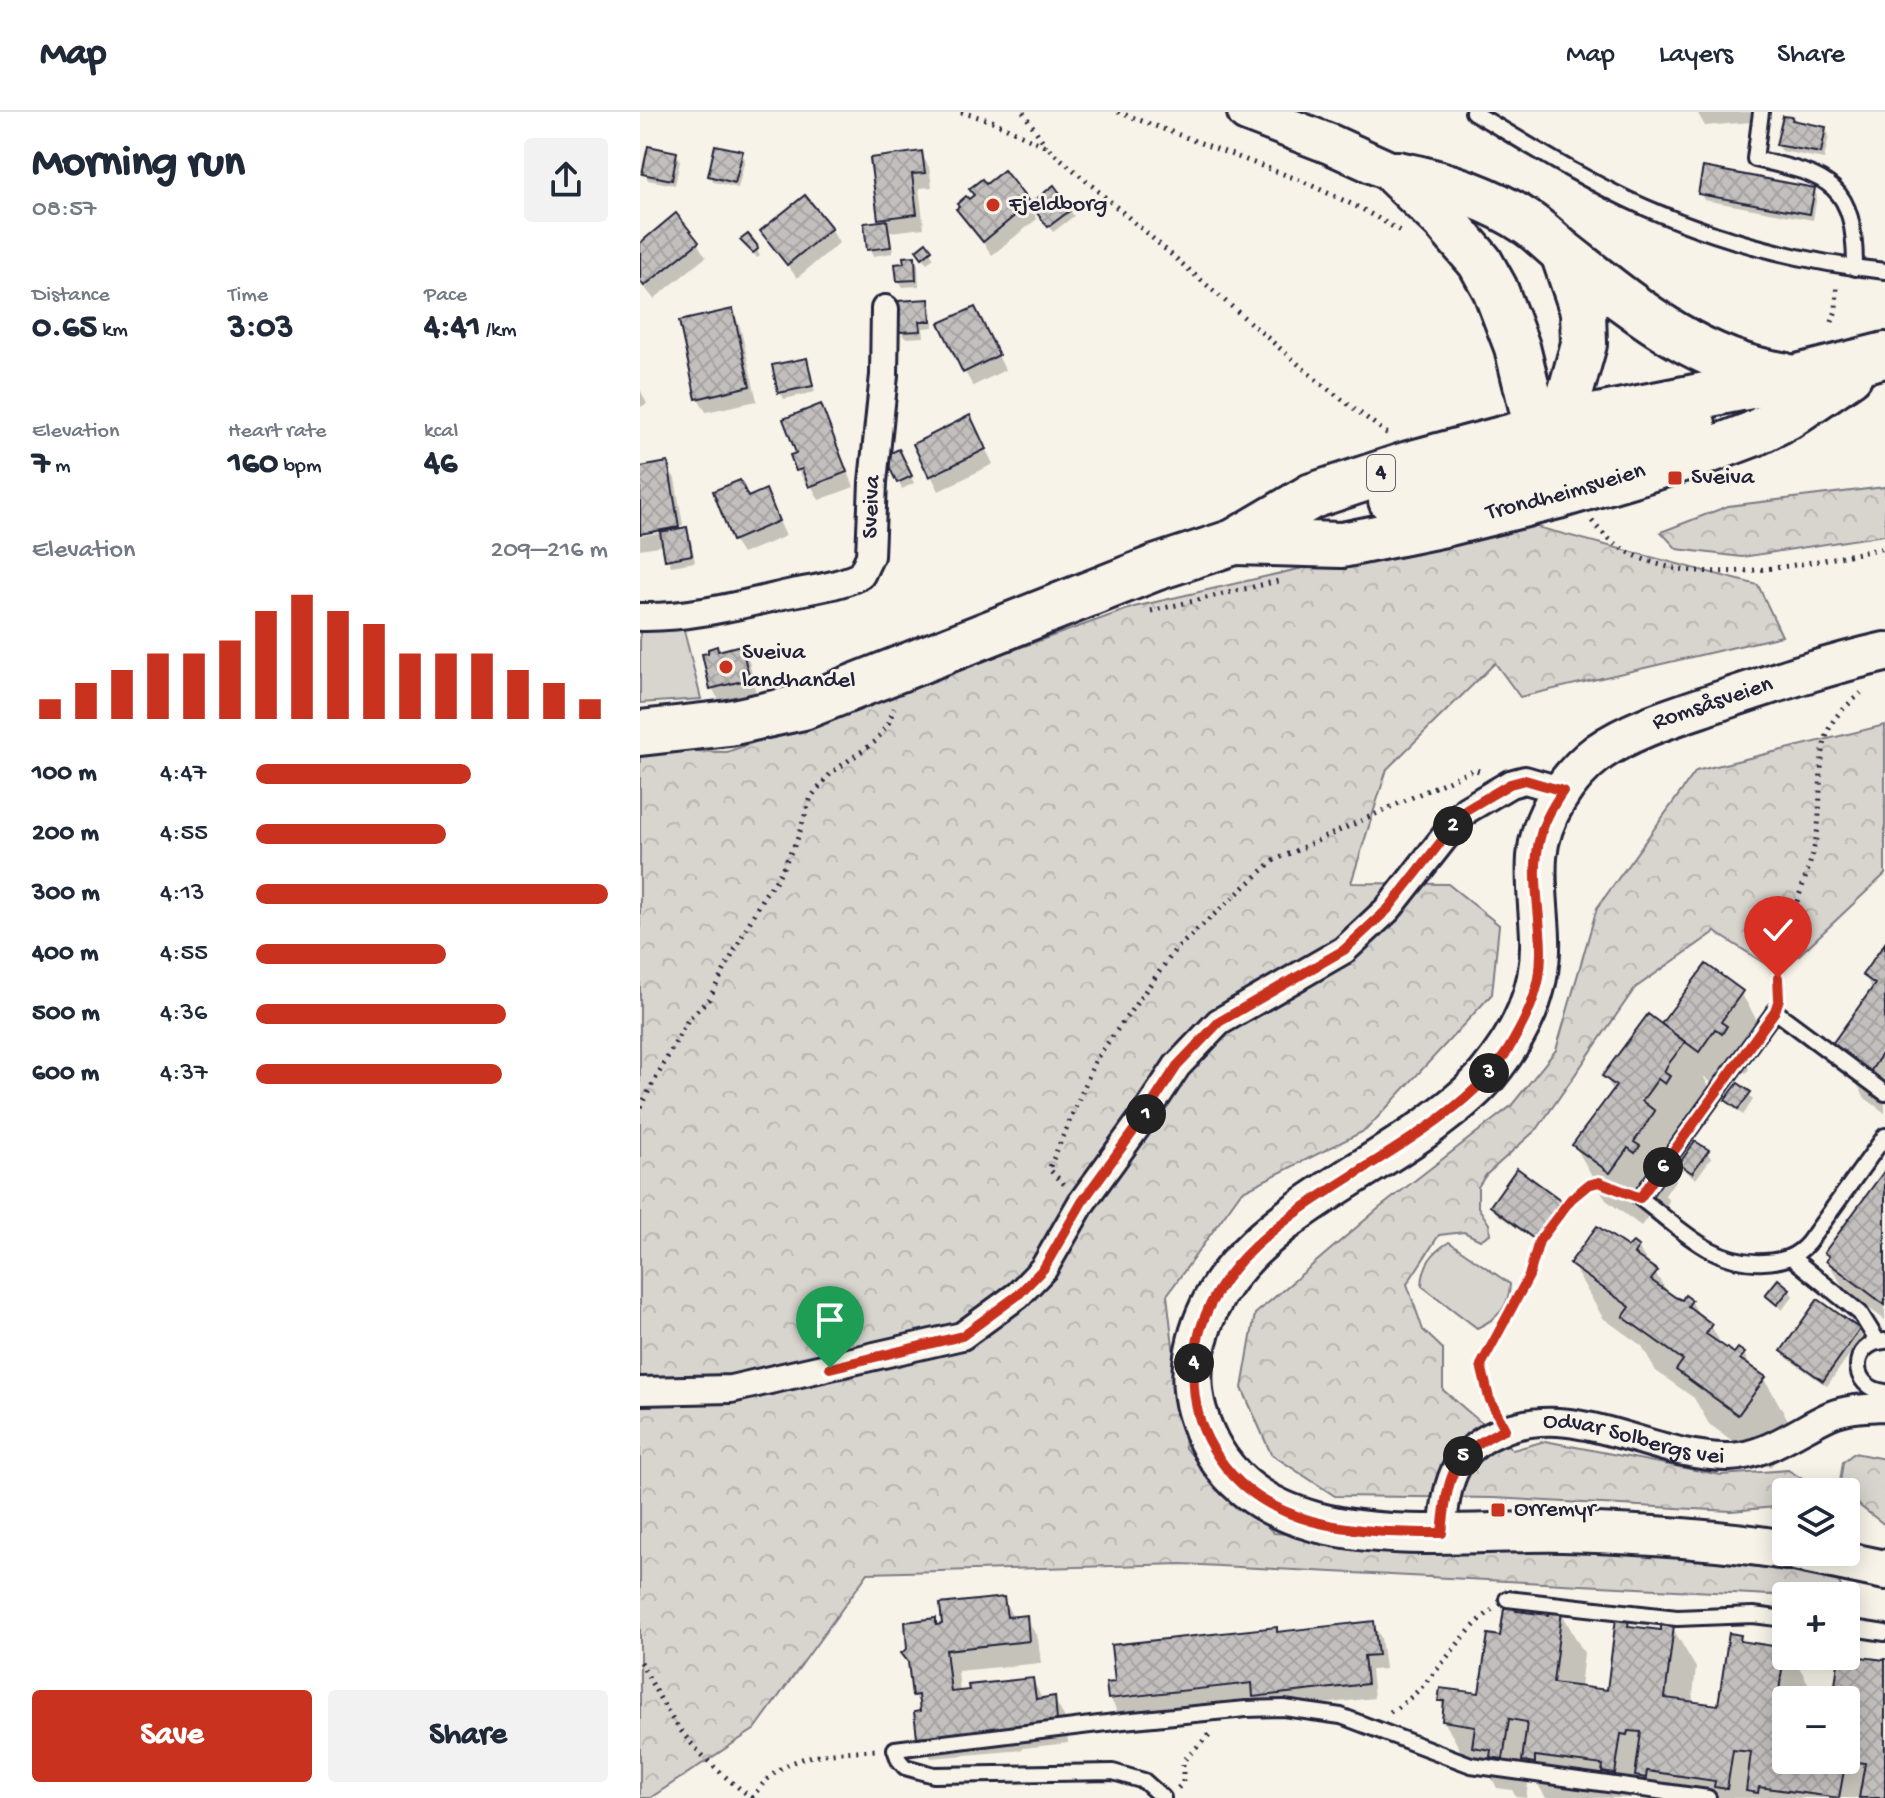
<!DOCTYPE html>
<html lang="en">
<head>
<meta charset="utf-8">
<style>
  :root { --surface:#fff; --page:#f2f2f3; --text:#1f2937; --muted:#747a83; --line:#e0e1e3; --accent:#c8321e }
  body { margin:0; font-family:"Gochi Hand",sans-serif; background:var(--page); color:var(--text); height:100vh; display:flex; flex-direction:column; font-size:30px; white-space:nowrap }
  * { box-sizing:border-box; margin:0 }
  p { font-size:26px; color:var(--muted) }
  .icon { flex:none; width:44px; height:44px; fill:none; stroke:currentColor; stroke-width:2; stroke-linecap:round; stroke-linejoin:round }
  .map { position:relative; flex:1; overflow:hidden }
  .drawer { display:flex; flex-direction:column; background:var(--surface); width:640px }
  .drawer>* { flex:none }
  .controls { position:absolute; left:1132px; top:1366px; display:grid; gap:16px }
  .controls a { display:grid; place-items:center; width:88px; height:88px; border-radius:8px; background:var(--surface); box-shadow:0 4px 20px #0003; font-size:40px }
  .pin { position:absolute; display:grid; place-items:center; width:68px; height:68px; color:#fff; margin:-82px -34px; border-radius:50% 50% 50% 0; rotate:-45deg; box-shadow:0 0 8px #0007 }
  .pin .icon { rotate:45deg }
  .km { position:absolute; width:40px; height:40px; margin:-20px; border-radius:50%; background:#222; color:#fff; font-size:22px; line-height:40px; text-align:center }
  .round { display:grid; place-items:center; flex:none; width:84px; height:84px; border-radius:8px; background:var(--page) }
  .overview { display:flex; align-items:center; justify-content:space-between; height:136px; padding:0 32px }
  h1 { font-size:44px; font-weight:800; line-height:60px }
  .stats { display:grid; grid-template-columns:repeat(3,1fr); gap:12px; height:136px; padding:8px 32px }
  .stats div { display:grid; align-content:center }
  .stats b { font-size:34px; font-weight:800 }
  .stats small { font-size:22px; font-weight:400 }
  .stats p { font-size:22px }
  .chart { height:224px; padding:16px 32px }
  .chart p { display:flex; justify-content:space-between }
  .chart svg { width:100%; height:144px; margin-top:8px; stroke:var(--accent); stroke-width:6 }
  .cta { display:flex; gap:16px; margin-top:auto; padding:16px 32px }
  .cta a { flex:1; height:92px; border-radius:8px; background:var(--accent); color:#fff; font-size:32px; font-weight:800; line-height:92px; text-align:center }
  .cta a+a { background:var(--page); color:var(--text) }
  ul { padding:0 32px; list-style:none; font-size:26px }
  li { display:grid; grid-template-columns:128px 96px 1fr; align-items:center; height:60px }
  li i { height:20px; border-radius:10px; background:var(--accent) }
  header { display:flex; align-items:center; gap:48px; box-sizing:border-box; height:112px; padding:0 40px; background:var(--surface); border-bottom:2px solid var(--line) }
  header strong { font-size:38px }
  nav { display:flex; gap:44px; margin-inline-start:auto; font-size:28px }
  main { display:flex; flex:1; min-height:0 }
  .map>svg:first-child { display:block }
  .green { fill:#d8d5cf; stroke:#7d7c85; stroke-width:2 }
  .forest { fill:url(#forest-crowns); stroke:#7d7c85; stroke-width:2 }
  .shadow { fill:#0003 }
  .building { fill:url(#building-cross-hatch); stroke:#22223b; stroke-width:2 }
  .lines { fill:none; stroke-linecap:round; stroke-linejoin:round }
  .lane-casing { stroke:#22223b; stroke-width:20 }
  .street-casing { stroke:#22223b; stroke-width:32 }
  .secondary-casing { stroke:#22223b; stroke-width:44 }
  .highway-casing { stroke:#22223b; stroke-width:50 }
  .path { stroke:#22223b; stroke-width:5; stroke-dasharray:2 6; stroke-linecap:butt }
  .lane { stroke:#f7f3e8; stroke-width:14 }
  .street { stroke:#f7f3e8; stroke-width:26 }
  .secondary { stroke:#f7f3e8; stroke-width:38 }
  .highway { stroke:#f7f3e8; stroke-width:44 }
  .route-casing { stroke:#fff; stroke-width:16 }
  .route { stroke:#c8321e; stroke-width:10 }
  .poi-dot { fill:#c8321e; stroke:#f7f3e8; stroke-width:3 }
  .labels { text-anchor:middle; dominant-baseline:central; stroke-width:6; stroke-linejoin:round; paint-order:stroke }
  .shield { fill:#f7f3e8; stroke:#62616f; stroke-width:2 }
  .shield-label { font-size:22px; font-weight:bold; fill:#22223b }
  .poi-label { font-size:24px; fill:#22223b; stroke:#f7f3e8; text-anchor:start }
  .street-label { font-size:24px; fill:#22223b; stroke:#f7f3e8 }
</style>
</head>
<body>
<header>
<strong>Map</strong>
<nav><a>Map</a><a>Layers</a><a>Share</a></nav>
</header>
<main>
<section class="drawer">
<div class="overview"><div><h1>Morning run</h1><p>08:57</p></div><a class="round"><svg class="icon" aria-label="share" viewBox="0 0 24 24"><path d="M12 15V3M7 8l5-5 5 5M5 13v7h14v-7"/></svg></a></div>
<div class="stats">
<div><p>Distance</p><b>0.65<small> km</small></b></div>
<div><p>Time</p><b>3:03</b></div>
<div><p>Pace</p><b>4:41<small> /km</small></b></div>
</div>
<div class="stats">
<div><p>Elevation</p><b>7<small> m</small></b></div>
<div><p>Heart rate</p><b>160<small> bpm</small></b></div>
<div><p>kcal</p><b>46</b></div>
</div>
<div class="chart"><p><span>Elevation</span>209–216 m</p>
<svg viewBox="0 0 160 44" preserveAspectRatio="none"><path d="M5 44V38M15 44V33M25 44V29M35 44V24M45 44V24M55 44V20M65 44V11M75 44V6M85 44V11M95 44V15M105 44V24M115 44V24M125 44V24M135 44V29M145 44V33M155 44V38"/></svg>
</div>
<ul>
<li><b>100 m</b>4:47<i style="width:61%"></i></li>
<li><b>200 m</b>4:55<i style="width:54%"></i></li>
<li><b>300 m</b>4:13<i style="width:100%"></i></li>
<li><b>400 m</b>4:55<i style="width:54%"></i></li>
<li><b>500 m</b>4:36<i style="width:71%"></i></li>
<li><b>600 m</b>4:37<i style="width:70%"></i></li>
</ul>
<div class="cta"><a>Save</a><a>Share</a></div>
</section>
<div class="map">
<svg width="1245" height="1686" viewBox="0 0 1245 1686">
  <defs>
    <pattern id="forest-crowns" width="20" height="18" patternUnits="userSpaceOnUse" patternTransform="scale(2)"><rect width="20" height="18" fill="#d8d5cf"/><path d="M2 6a3 3 0 1 1 6 0M12 15a3 3 0 1 1 6 0" fill="none" stroke="#b9b7b3"/></pattern>
    <pattern id="building-cross-hatch" width="8" height="8" patternUnits="userSpaceOnUse" patternTransform="scale(2)"><rect width="8" height="8" fill="#c2bfbd"/><path d="M0 0l8 8M0 8l8-8" fill="none" stroke="#a6a4a3"/></pattern>
  </defs>
  <rect width="100%" height="100%" fill="#f7f3e8"/>
  <filter id="ink" filterUnits="userSpaceOnUse"><feTurbulence type="fractalNoise" baseFrequency=".0125" numOctaves="2"/><feDisplacementMap in="SourceGraphic" scale="16" xChannelSelector="R" yChannelSelector="G"/><feConvolveMatrix kernelMatrix="1 2 1 2 8 2 1 2 1" color-interpolation-filters="sRGB"/></filter>
  <g filter="url(#ink)">
    <g class="green">
      <path d="M40 502 61 587 0 591V505Z"/>
      <path d="M809 1130 870 1172C869 1196 858 1206 837 1216L782 1174C783 1153 791 1141 809 1130Z"/>
    </g>
    <g class="forest">
      <path d="M1245 375V423L1102 445 1037 437 1021 420 1088 394Z"/>
      <path d="M870 408 1118 473 1142 524 880 585 855 551 747 657 711 771 808 772 859 813 852 882 726 1018 601 1080 527 1183 545 1336 634 1421 1191 1455 1206 1484H1149L542 1452 228 1461 115 1617 10 1686H0V638L87 640 494 495Z"/>
      <path d="M1245 613V762L1140 861 1075 820 995 876 898 1016 846 1063 838 1075V1095L849 1112 850 1122 840 1128 824 1120 799 1123 767 1172 783 1218 803 1237V1278L873 1338 905 1329 1081 1363 1148 1358 1164 1368 1162 1380H1146V1394L1091 1399 854 1386 695 1384 631 1342 602 1276 615 1202 738 1097 871 994 916 938 957 796 1056 659Z"/>
      <path d="M1214 1341 1245 1347V1413L1220 1394 1200 1370 1203 1350Z"/>
    </g>
    <g class="shadow">
      <path d="M1057 0H1110L1111 10 1065 14Z"/>
      <path d="M1153 10 1185 16 1189 23 1184 47 1142 39 1138 33Z"/>
      <path d="M101 41 105 47 98 76 74 70 70 64Z"/>
      <path d="M281 41 289 55 292 75 279 76 284 116 250 120 253 141 233 144 229 137 243 111 240 106Z"/>
      <path d="M36 42 40 49 35 73 8 68 5 61Z"/>
      <path d="M363 61 390 94 413 76 434 104 413 120 394 96 392 98 397 107 352 143 319 97Z"/>
      <path d="M1174 78 1177 84 1173 108 1064 88 1060 81Z"/>
      <path d="M191 117 199 131 157 166 123 120Z"/>
      <path d="M103 129 115 134 120 144 117 146Z"/>
      <path d="M57 131 66 145 14 187 0 170V133Z"/>
      <path d="M285 133 294 146 287 151 282 144Z"/>
      <path d="M274 146 278 153 279 174 263 175 259 169 266 153Z"/>
      <path d="M288 189 292 196 293 215 283 216 284 225 265 226 261 220Z"/>
      <path d="M92 200 100 214 117 289 66 300 58 286Z"/>
      <path d="M343 211 365 258 333 274 325 260Z"/>
      <path d="M166 248 175 280 144 287 140 280Z"/>
      <path d="M0 277 7 292 0 295Z"/>
      <path d="M180 295 188 309 214 375 179 388 170 371 166 372 158 358V342Z"/>
      <path d="M337 320 353 352 299 379 275 332Z"/>
      <path d="M247 345 262 346 274 371 262 377Z"/>
      <path d="M27 353 35 367 43 413 0 420V357Z"/>
      <path d="M125 380 146 424 102 442 93 428 109 387Z"/>
      <path d="M43 417 50 424 55 450 31 454 24 433 0 437V424Z"/>
      <path d="M100 535 109 549 116 582 80 590 72 576 78 541Z"/>
      <path d="M1245 834V1001L1225 986 1194 932 1233 878 1224 863Z"/>
      <path d="M1101 881 1125 922 1105 950 1109 957 1106 961 1099 957 1083 979 1063 964 1075 985 1056 1013 1060 1020 1056 1024 1050 1020 1036 1038 1042 1050 1067 1040 1071 1046 1056 1067 1043 1057 1025 1083 1029 1089 1026 1094 1019 1089 1001 1114 966 1088 935 1034 974 980 965 964 1027 919 1023 912Z"/>
      <path d="M1109 982 1113 988 1103 1003 1092 995 1088 988Z"/>
      <path d="M1245 1061V1208L1205 1178 1188 1150 1190 1147 1187 1141Z"/>
      <path d="M920 1090 924 1097 899 1132 856 1101 852 1094Z"/>
      <path d="M998 1136 1031 1185 1042 1191 1051 1189 1061 1206 1071 1214 1084 1237 1095 1244 1104 1242 1113 1259 1124 1266 1155 1320 1130 1356 1069 1312 1054 1286 1016 1259 1002 1234 963 1206 932 1152Z"/>
      <path d="M1149 1178 1153 1184 1142 1198 1127 1183Z"/>
      <path d="M1218 1218 1222 1225 1187 1274 1147 1246 1143 1239Z"/>
      <path d="M363 1487 374 1507 386 1505 398 1527 401 1551 318 1559 320 1581 392 1568 403 1588 414 1587 426 1608 428 1631 383 1636V1638L291 1646 279 1625 282 1597 274 1583 295 1508 298 1515Z"/>
      <path d="M876 1494 880 1501 911 1505 921 1500 944 1541 940 1576 968 1580 988 1509 992 1516 1022 1520 1032 1515 1056 1556 1052 1592 1080 1595 1100 1524 1104 1532 1134 1536 1145 1530 1146 1544H1153L1168 1571 1166 1588H1146V1648H1206V1588H1195L1201 1544H1206V1539L1212 1540 1216 1547 1245 1551V1686H1009L1002 1673 1000 1686H906L890 1659 886 1686 876 1685 872 1678 857 1676 844 1652 827 1650 804 1609 805 1597 800 1588 841 1584Z"/>
      <path d="M733 1511 741 1526 745 1557 731 1558 734 1586 623 1599 614 1586 478 1601 470 1586 477 1572 636 1517 638 1522Z"/>
    </g>
    <g class="building">
      <path d="M1143 4 1153 5 1152 8 1186 15 1181 41 1136 33Z"/>
      <path d="M75 33 103 39 95 71 68 64Z"/>
      <path d="M8 34 37 40 32 68 2 62Z"/>
      <path d="M282 39 285 61 272 62 277 102 238 107 230 46Z"/>
      <path d="M1063 55 1175 76 1170 102 1058 82Z"/>
      <path d="M364 58 390 91 343 130 316 97 319 95 317 92 326 84 329 87 334 83 329 77 342 67 346 72Z"/>
      <path d="M414 73 432 97 408 115 390 92Z"/>
      <path d="M165 83 192 116 147 153 120 119Z"/>
      <path d="M36 101 59 130 4 174 0 169V131Z"/>
      <path d="M247 108 251 135 227 138 224 111Z"/>
      <path d="M108 122 117 133 118 137 113 141 100 128Z"/>
      <path d="M286 130 292 138 282 146 276 138Z"/>
      <path d="M275 144 276 168 257 169 255 152 264 151 263 145Z"/>
      <path d="M289 187 291 209H280L281 219 259 220 257 189Z"/>
      <path d="M335 195 359 243 323 261 299 211Z"/>
      <path d="M93 197 110 274 56 287 39 209Z"/>
      <path d="M167 246 173 274 138 281 132 253Z"/>
      <path d="M181 292 207 360 169 375 162 357 156 359 150 343 156 341 143 307Z"/>
      <path d="M330 303 346 337 289 365 273 332Z"/>
      <path d="M259 337 272 364 257 371 244 344Z"/>
      <path d="M28 350 39 415 0 422V355Z"/>
      <path d="M100 368 108 385 126 377 139 409 92 429 73 379Z"/>
      <path d="M47 415 52 443 25 448 20 420Z"/>
      <path d="M101 533 110 567 70 577 62 542 68 541V537L77 534 78 539Z"/>
      <path d="M1245 831V937L1230 960 1192 932 1235 872 1222 863Z"/>
      <path d="M1066 852 1103 879 1081 910 1087 914 1082 922 1075 917 1059 940 1021 912Z"/>
      <path d="M1008 902 1045 930 1027 954 1024 960 1030 964 1025 972 1018 967 1002 989 1015 999 994 1030 1000 1034 995 1041 988 1036 970 1061 932 1033 976 974 962 964Z"/>
      <path d="M1098 971 1111 980 1098 997 1085 988Z"/>
      <path d="M1055 1029 1069 1038 1052 1061 1039 1052Z"/>
      <path d="M877 1056 922 1089 894 1127 850 1094Z"/>
      <path d="M1245 1058V1193L1186 1149 1189 1144 1184 1141Z"/>
      <path d="M957 1114 988 1135 993 1130 999 1135 994 1142 1018 1159 1011 1168 1035 1185 1042 1188 1045 1183 1052 1188 1048 1194 1072 1212 1066 1222 1094 1241 1098 1236 1105 1241 1100 1247 1126 1265 1098 1303 1036 1258 1043 1248 983 1205 990 1195 929 1152Z"/>
      <path d="M1138 1167 1150 1177 1137 1193 1125 1183Z"/>
      <path d="M1178 1187 1220 1217 1183 1269 1141 1239Z"/>
      <path d="M364 1485 367 1505 387 1503 389 1529 306 1538 311 1580 329 1578 328 1573 393 1566 396 1587 415 1584 417 1609 372 1614V1617L277 1625 274 1600 280 1599 278 1583 272 1584 268 1550 261 1541 267 1537 265 1510 296 1506V1513L302 1512 300 1492Z"/>
      <path d="M865 1490 877 1492 876 1499 909 1503 910 1497 922 1498 913 1571 967 1578 976 1506 989 1507 988 1514 1021 1518V1512L1034 1513 1025 1586 1078 1593 1089 1521 1101 1523 1100 1529 1133 1534 1134 1527 1146 1529 1136 1601 1146 1602V1648H1206V1588H1193L1199 1544H1206V1537L1213 1538 1212 1544 1245 1548V1546V1686H1219L1225 1651 1211 1649V1653H1205L1199 1686 1119 1675 1118 1681 1106 1679 1111 1640 1093 1638 1087 1677 1074 1675 1075 1669 1007 1659 1006 1666 995 1664 1001 1620 988 1619 987 1623 981 1622 975 1662 962 1660 963 1653 895 1644V1651L882 1649 887 1610 869 1607 863 1647 850 1645 851 1638 832 1635 835 1614 802 1609 804 1589H798L800 1576 839 1581 848 1522 860 1524Z"/>
      <path d="M734 1509 738 1543 724 1544 727 1572 613 1585 612 1571 468 1587 466 1571 475 1570 471 1533 637 1515V1520Z"/>
    </g>
    <g class="lines">
      <g class="lane-casing">
        <g id="lane">
          <path d="M833 0C889 33 945 69 1004 95 1081 129 1161 150 1245 159"/>
          <path d="M1121 0 1115 47C1191 64 1215 72 1215 156"/>
          <path d="M1245 981 1135 899 1000 1086C1040 1116 1072 1153 1124 1150 1143 1149 1156 1145 1168 1131L1245 1024"/>
          <path d="M1151 1145 1220 1201 1238 1230"/>
          <path d="M1245 1229C1209 1231 1209 1276 1245 1280"/>
          <path d="M867 1487 1037 1506 1113 1503 1146 1507"/>
          <path d="M1206 1515 1245 1521"/>
          <path d="M523 1686 504 1669 473 1660 294 1663 265 1655 259 1648 255 1637 483 1609 606 1597 644 1596 701 1604 831 1653 1068 1686"/>
        </g>
      </g>
      <g class="street-casing">
        <g id="street">
          <path id="s1" d="M0 505C50 506 100 493 148 482 172 477 199 474 221 463L230 444 233 370 244 263 245 197"/>
          <path d="M0 1279 91 1277 322 1224 378 1183 404 1156 442 1090 500 1010 537 954 579 910 704 838 748 797 826 698 870 672 885 668 923 679"/>
          <path id="s2" d="M802 1421C807 1374 810 1342 857 1321 933 1285 1012 1347 1090 1345 1126 1344 1159 1317 1191 1303 1208 1296 1227 1296 1245 1295"/>
        </g>
      </g>
      <g class="secondary-casing">
        <g id="secondary">
          <path d="M607 0 690 32 756 62"/>
          <path id="s3" d="M1146 1438C1073 1426 997 1422 923 1420 800 1417 601 1455 557 1299 544 1254 560 1202 588 1165 639 1099 720 1063 787 1015 808 999 830 983 847 963 881 922 902 879 900 825 899 798 895 771 897 745 900 705 927 664 959 640 992 617 1036 604 1074 591 1131 572 1187 553 1245 540"/>
          <path d="M1159 1440 1245 1458"/>
        </g>
      </g>
      <g class="highway-casing">
        <g id="highway">
          <path d="M756 62 804 108 840 150 855 177 877 235 897 317 917 344 1053 312"/>
          <path d="M758 62C804 71 850 85 889 112 902 121 913 133 926 143 991 194 1056 250 1142 263"/>
          <path d="M751 388 917 344 922 311 944 232 943 199 923 141"/>
          <path id="s4" d="M594 430 702 433 805 412 918 384 1063 341 1113 322 1147 305 1210 262"/>
          <path d="M0 621 89 611 163 595 515 456 594 430 672 384 769 352 922 311 1157 265 1245 243"/>
        </g>
      </g>
      <g class="path">
        <path d="M321 0 352 9 407 35 680 271 748 322"/>
        <path d="M383 0 406 34"/>
        <path d="M478 0 662 69 722 97 760 119"/>
        <path d="M1192 210 1196 198 1197 172"/>
        <path d="M952 409C1016 492 1157 452 1245 436"/>
        <path d="M511 499 638 469"/>
        <path d="M1139 883C1135 824 1165 783 1176 727 1183 693 1176 649 1189 617 1195 602 1209 592 1221 581"/>
        <path d="M0 995 49 906 69 887 123 785 137 767 157 728 171 685 191 661 236 629 249 610 254 596"/>
        <path d="M424 1072 409 1057 456 947 535 838 633 749 834 657 839 659"/>
        <path d="M853 1295 842 1264 841 1253 889 1164 899 1129 931 1087 948 1073 959 1070 983 1078"/>
        <path d="M0 1550C10 1567 18 1584 28 1600 49 1634 80 1662 112 1686"/>
        <path d="M750 1600C792 1577 813 1527 852 1498"/>
        <path d="M538 1676 543 1671V1649L572 1620"/>
        <path d="M112 1686C142 1640 185 1641 235 1638"/>
      </g>
      <use href="#lane" class="lane"/>
      <use href="#street" class="street"/>
      <use href="#secondary" class="secondary"/>
      <use href="#highway" class="highway"/>
    </g>
  </g>
  <g class="lines" filter="url(#ink)">
    <g class="route-casing">
      <path id="route" d="M190 1256 322 1224 378 1183 404 1156 442 1090 500 1010 537 954 579 910 704 838 748 797 826 698 870 672 885 668 923 679C914 692 905 706 901 722 887 768 907 819 899 866 894 892 881 916 868 938 793 1054 575 1092 555 1242 551 1274 555 1306 572 1335 619 1418 716 1421 802 1421 808 1364 810 1342 865 1317L849 1286 841 1253 889 1164 899 1129 931 1087 948 1073 959 1070 1000 1086 1135 899 1139 887 1138 866"/>
    </g>
    <use href="#route" class="route"/>
  </g>
  <g class="poi-dot">
    <circle cx="353" cy="93" r="8"/>
    <rect x="1027" y="358" width="16" height="16" rx="4"/>
    <circle cx="86" cy="555" r="8"/>
    <rect x="850" y="1390" width="16" height="16" rx="4"/>
  </g>
  <g class="labels">
    <rect class="shield" x="727" y="343" width="28" height="36" rx="6"/>
    <g class="shield-label">
      <text x="741" y="361">4</text>
    </g>
    <g class="poi-label">
      <text x="369" y="93">Fjeldborg</text>
      <text x="1051" y="366">Sveiva</text>
      <text x="102" y="541">Sveiva<tspan x="102" dy="28">landhandel</tspan></text>
      <text x="874" y="1398">Orremyr</text>
    </g>
    <g class="street-label">
      <text stroke="none"><textPath href="#s4" startOffset="338">Trondheimsveien</textPath></text>
      <text stroke="none"><textPath href="#s1" startOffset="296">Sveiva</textPath></text>
      <text stroke="none"><textPath href="#s3" startOffset="1596">Romsåsveien</textPath></text>
      <text stroke="none"><textPath href="#s2" startOffset="262">Odvar Solbergs vei</textPath></text>
    </g>
  </g>
</svg>
<div class="controls">
<a><svg class="icon" aria-label="layers" viewBox="0 0 24 24"><path d="M12 4l9 5-9 5-9-5zM3 14l9 5 9-5"/></svg></a>
<a>+</a>
<a>−</a>
</div>
<div class="pin" style="left:190px;top:1256px;background:#1e9e55"><svg class="icon" aria-label="arrive" viewBox="0 0 24 24"><path d="M6 21V4h12l-3 4 3 4H6"/></svg></div>
<div class="pin" style="left:1138px;top:866px;background:#d93025"><svg class="icon" aria-label="check" viewBox="0 0 24 24"><path d="M5 12l5 5 9-10"/></svg></div>
<b class="km" style="left:506px;top:1002px">1</b>
<b class="km" style="left:813px;top:714px">2</b>
<b class="km" style="left:849px;top:961px">3</b>
<b class="km" style="left:554px;top:1251px">4</b>
<b class="km" style="left:823px;top:1344px">5</b>
<b class="km" style="left:1023px;top:1055px">6</b>
</div>
</main>
</body>
</html>
